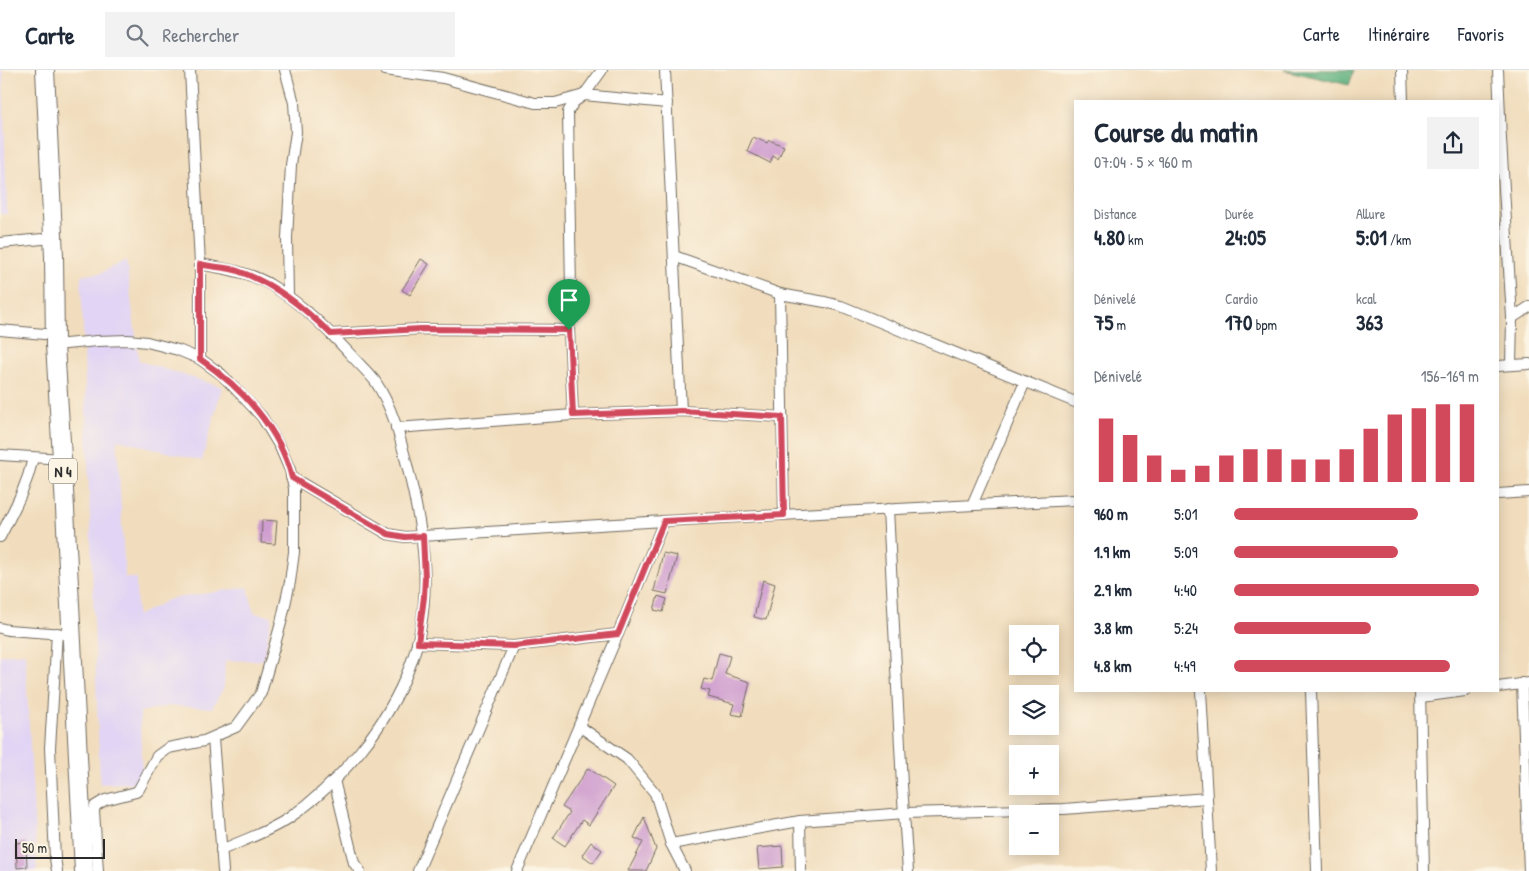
<!DOCTYPE html>
<html lang="fr">
<head>
<meta charset="utf-8">
<style>
  :root { --surface:#fff; --page:#f2f2f3; --text:#1f2937; --muted:#747a83; --line:#e0e1e3; --accent:#d1495b }
  body { margin:0; font-family:"Patrick Hand",sans-serif; background:var(--page); color:var(--text); height:100vh; display:flex; flex-direction:column; font-size:19px; white-space:nowrap }
  * { box-sizing:border-box; margin:0 }
  p { font-size:16px; color:var(--muted) }
  .icon { flex:none; width:28px; height:28px; fill:none; stroke:currentColor; stroke-width:2; stroke-linecap:round; stroke-linejoin:round }
  .map { position:relative; flex:1; overflow:hidden }
  .details { position:absolute; left:1074px; top:30px; width:425px; height:592px; display:flex; flex-direction:column; background:var(--surface); border-radius:0px; box-shadow:0 2px 12px #0003 }
  .details>* { flex:none }
  .controls { position:absolute; left:1009px; top:555px; display:grid; gap:10px }
  .controls a { display:grid; place-items:center; width:50px; height:50px; border-radius:0px; background:var(--surface); box-shadow:0 2px 12px #0003; font-size:25px }
  .scale { position:absolute; left:15px; bottom:12px; width:90px; box-sizing:border-box; padding-left:5px; border:2px solid #2b2b2b; border-top:0; font-size:14px; line-height:18px; white-space:nowrap; color:#2b2b2b; -webkit-text-stroke:4px #fcf5e5; paint-order:stroke }
  .pin { position:absolute; display:grid; place-items:center; width:42px; height:42px; color:#fff; margin:-51px -21px; border-radius:50% 50% 50% 0; rotate:-45deg; box-shadow:0 0 5px #0007 }
  .pin .icon { rotate:45deg }
  .round { display:grid; place-items:center; flex:none; width:52px; height:52px; border-radius:0px; background:var(--page) }
  .overview { display:flex; align-items:center; justify-content:space-between; height:85px; padding:0 20px }
  h1 { font-size:28px; font-weight:700; line-height:38px }
  .metrics { display:grid; grid-template-columns:repeat(3,1fr); gap:8px; height:85px; padding:5px 20px }
  .metrics div { display:grid; align-content:center }
  .metrics b { font-size:21px; font-weight:700 }
  .metrics small { font-size:14px; font-weight:400 }
  .metrics p { font-size:14px }
  .chart { height:140px; padding:10px 20px }
  .chart p { display:flex; justify-content:space-between }
  .chart svg { width:100%; height:90px; margin-top:5px; stroke:var(--accent); stroke-width:6 }
  ul { padding:0 20px; list-style:none; font-size:16px }
  li { display:grid; grid-template-columns:80px 60px 1fr; align-items:center; height:38px }
  li i { height:12px; border-radius:6px; background:var(--accent) }
  header { display:flex; align-items:center; gap:30px; box-sizing:border-box; height:70px; padding:0 25px; background:var(--surface); border-bottom:1px solid var(--line) }
  header strong { font-size:24px }
  nav { display:flex; gap:28px; margin-inline-start:auto; font-size:18px }
  .search { width:350px; height:45px; background:var(--page); display:flex; align-items:center; gap:12px; box-sizing:border-box; padding:0 18px; border-radius:0px; color:var(--muted); font-size:19px }
  .map>svg:first-child { display:block }
  .built { fill:#e1d4f4 }
  .forest { fill:#5caf7b; stroke:#446d53 }
  .building { fill:#cc98ce }
  .lines { fill:none; stroke-linecap:round; stroke-linejoin:round }
  .minor-casing { stroke:#70695e; stroke-width:12 }
  .trunk-casing { stroke:#70695e; stroke-width:20 }
  .minor { stroke:#fff; stroke-width:10 }
  .trunk { stroke:#fff; stroke-width:18 }
  .route-casing { stroke:#fff; stroke-width:10 }
  .route { stroke:#d1495b; stroke-width:6 }
  .labels { text-anchor:middle; dominant-baseline:central; stroke-width:4; stroke-linejoin:round; paint-order:stroke }
  .shield { fill:#fcf5e5; stroke:#6a6863; stroke-width:1 }
  .shield-label { font-size:15px; font-weight:bold; fill:#2b2b2b }
</style>
</head>
<body>
<header>
<strong>Carte</strong>
<div class="search"><svg class="icon" aria-label="search" viewBox="0 0 24 24"><circle cx="10" cy="10" r="6"/><path d="M15 15l6 6"/></svg>Rechercher</div>
<nav><a>Carte</a><a>Itinéraire</a><a>Favoris</a></nav>
</header>
<div class="map">
<svg width="1529" height="801" viewBox="0 0 1529 801">
  <rect width="100%" height="100%" fill="#fcf5e5"/>
  <filter id="ink" filterUnits="userSpaceOnUse"><feTurbulence type="fractalNoise" baseFrequency=".02" numOctaves="2"/><feDisplacementMap in="SourceGraphic" scale="10" xChannelSelector="R" yChannelSelector="G"/><feConvolveMatrix kernelMatrix="1 2 1 2 8 2 1 2 1" color-interpolation-filters="sRGB"/></filter>
  <filter id="wash" filterUnits="userSpaceOnUse"><feTurbulence type="fractalNoise" baseFrequency=".0096" numOctaves="4" result="noise"/><feDisplacementMap in="SourceGraphic" scale="20" xChannelSelector="R" yChannelSelector="G"/><feGaussianBlur stdDeviation="1.12" result="paint"/><feColorMatrix in="noise" values="0 0 0 0 0 0 0 0 0 0 0 0 0 0 0 0 0 1.4 0 .05"/><feComposite in="paint" operator="in"/></filter>
  <g filter="url(#wash)">
    <rect width="100%" height="100%" fill="#f1ddbd"/>
    <g class="built">
      <path d="M0 0H3L7 144H0Z"/>
      <path d="M126 190 139 291 222 317 202 391 117 369 125 508H136L137 546 170 529 248 517 254 543 272 546 263 590 225 591 224 617 212 638 170 636 140 642 142 710 130 713 100 714 81 205 101 203Z"/>
      <path d="M25 583 37 801H0V585Z"/>
    </g>
    <path class="forest" d="M1284 0H1354L1349 15Z"/>
    <g id="blocks">
      <g class="building">
        <path d="M753 67 767 73 769 70 784 76 778 89 773 86 770 93 747 81Z"/>
        <path d="M421 189 429 194 410 225 402 220Z"/>
        <path d="M262 450 277 451 275 474 261 473Z"/>
        <path d="M663 483 677 486 667 524 654 521Z"/>
        <path d="M763 510 775 514 766 550 754 547Z"/>
        <path d="M658 526 667 529 663 542 654 540Z"/>
        <path d="M719 583 730 586 725 604 750 612 742 646 731 644 734 634 708 627 710 621 701 619 704 609 712 611Z"/>
        <path d="M588 698 614 716 589 755 582 750 565 776 553 768 570 742 562 737Z"/>
        <path d="M644 747 656 779 646 801H628L643 772 634 768Z"/>
        <path d="M26 772 27 797 17 798 16 773Z"/>
        <path d="M591 772 602 780 593 793 582 785Z"/>
        <path d="M782 776 783 797 759 799 757 778Z"/>
      </g>
    </g>
  </g>
  <g filter="url(#ink)">
    <use href="#blocks" fill-opacity="0" stroke="#70695e" stroke-width="1"/>
    <g class="lines">
      <g class="minor-casing">
        <g id="minor">
          <path d="M190 0 200 194V289"/>
          <path d="M285 0 294 33 296 62 291 95 287 168 288 226"/>
          <path d="M385 0 443 8 535 33H555L584 25 667 33"/>
          <path d="M665 0 681 341"/>
          <path d="M1402 0 1403 31"/>
          <path d="M1498 0 1501 70 1512 248 1511 294"/>
          <path d="M0 173 53 168"/>
          <path d="M674 186 780 224 825 232 841 236 1075 332"/>
          <path d="M200 194C225 199 250 202 271 215 302 234 327 259 351 285 359 294 368 302 375 311 392 336 400 367 407 395 424 463 435 530 410 596 388 655 340 713 289 748 268 762 244 770 221 780"/>
          <path d="M780 224 784 445"/>
          <path d="M1512 248 1529 237"/>
          <path d="M0 260 55 265"/>
          <path d="M331 264 421 259 569 260"/>
          <path d="M55 275 97 271 128 270 147 272 178 280 200 289 221 304 233 316 262 347 280 377 290 400 294 418V482L290 512 281 553 261 623 236 657 204 671 168 678 157 686 139 719 136 722 105 730 95 736 94 741 98 801"/>
          <path d="M1498 296 1529 294"/>
          <path d="M573 345 569 260 571 221 568 42 574 32 584 25 602 0"/>
          <path d="M396 358 573 345 681 341 782 347"/>
          <path d="M0 385 63 389"/>
          <path d="M291 407 388 464 405 467 664 451 1075 430"/>
          <path d="M1498 424 1529 422"/>
          <path d="M972 435 1025 312"/>
          <path d="M888 439 902 715 908 801"/>
          <path d="M0 467C14 439 26 419 33 388"/>
          <path d="M0 558 8 560 64 564"/>
          <path d="M417 573 514 576 618 564"/>
          <path d="M1522 613 1529 801"/>
          <path d="M1498 617 1529 613"/>
          <path d="M1201 621 1211 801"/>
          <path d="M1311 621 1317 801"/>
          <path d="M1420 621 1424 801"/>
          <path d="M1421 627 1465 621"/>
          <path d="M579 656 627 689 655 723 671 774 685 801"/>
          <path d="M213 668 223 801"/>
          <path d="M334 710 354 793 360 801"/>
          <path d="M800 751 801 801"/>
          <path d="M671 774 800 751 905 743 1064 739 1207 728"/>
          <path d="M57 801 55 788 50 678 57 563"/>
          <path d="M418 801 514 576"/>
          <path d="M517 801 618 564 664 451"/>
        </g>
      </g>
      <g class="trunk-casing">
        <path id="trunk" d="M45 0 54 186 55 275 64 420 84 801"/>
      </g>
      <use href="#minor" class="minor"/>
      <use href="#trunk" class="trunk"/>
    </g>
  </g>
  <g class="lines" filter="url(#ink)">
    <g class="route-casing">
      <path id="route" d="M200 194C211 197 224 197 235 200 274 213 302 236 331 264L421 259 569 260 573 345 681 341 782 347 784 445 664 451 618 564 514 576 418 573 424 527 425 508 423 466 405 467 388 464 292 408C280 358 241 317 200 289Z"/>
    </g>
    <use href="#route" class="route"/>
  </g>
  <g class="labels">
    <rect class="shield" x="49" y="388.5" width="28" height="25" rx="4"/>
    <g class="shield-label">
      <text x="63" y="401">N 4</text>
    </g>
  </g>
</svg>
<div class="controls">
<a><svg class="icon" aria-label="locate" viewBox="0 0 24 24"><circle cx="12" cy="12" r="6"/><path d="M12 2v4M12 18v4M2 12h4M18 12h4"/></svg></a>
<a><svg class="icon" aria-label="layers" viewBox="0 0 24 24"><path d="M12 4l9 5-9 5-9-5zM3 14l9 5 9-5"/></svg></a>
<a>+</a>
<a>−</a>
</div>
<div class="scale">50 m</div>
<div class="pin" style="left:569px;top:260px;background:#1e9e55"><svg class="icon" aria-label="arrive" viewBox="0 0 24 24"><path d="M6 21V4h12l-3 4 3 4H6"/></svg></div>
<section class="details">
<div class="overview"><div><h1>Course du matin</h1><p>07:04 · 5 × 960 m</p></div><a class="round"><svg class="icon" aria-label="share" viewBox="0 0 24 24"><path d="M12 15V3M7 8l5-5 5 5M5 13v7h14v-7"/></svg></a></div>
<div class="metrics">
<div><p>Distance</p><b>4.80<small> km</small></b></div>
<div><p>Durée</p><b>24:05</b></div>
<div><p>Allure</p><b>5:01<small> /km</small></b></div>
</div>
<div class="metrics">
<div><p>Dénivelé</p><b>75<small> m</small></b></div>
<div><p>Cardio</p><b>170<small> bpm</small></b></div>
<div><p>kcal</p><b>363</b></div>
</div>
<div class="chart"><p><span>Dénivelé</span>156–169 m</p>
<svg viewBox="0 0 160 44" preserveAspectRatio="none"><path d="M5 44V13M15 44V21M25 44V31M35 44V38M45 44V36M55 44V31M65 44V28M75 44V28M85 44V33M95 44V33M105 44V28M115 44V18M125 44V11M135 44V8M145 44V6M155 44V6"/></svg>
</div>
<ul>
<li><b>960 m</b>5:01<i style="width:75%"></i></li>
<li><b>1.9 km</b>5:09<i style="width:67%"></i></li>
<li><b>2.9 km</b>4:40<i style="width:100%"></i></li>
<li><b>3.8 km</b>5:24<i style="width:56%"></i></li>
<li><b>4.8 km</b>4:49<i style="width:88%"></i></li>
</ul>
</section>
</div>
</body>
</html>
